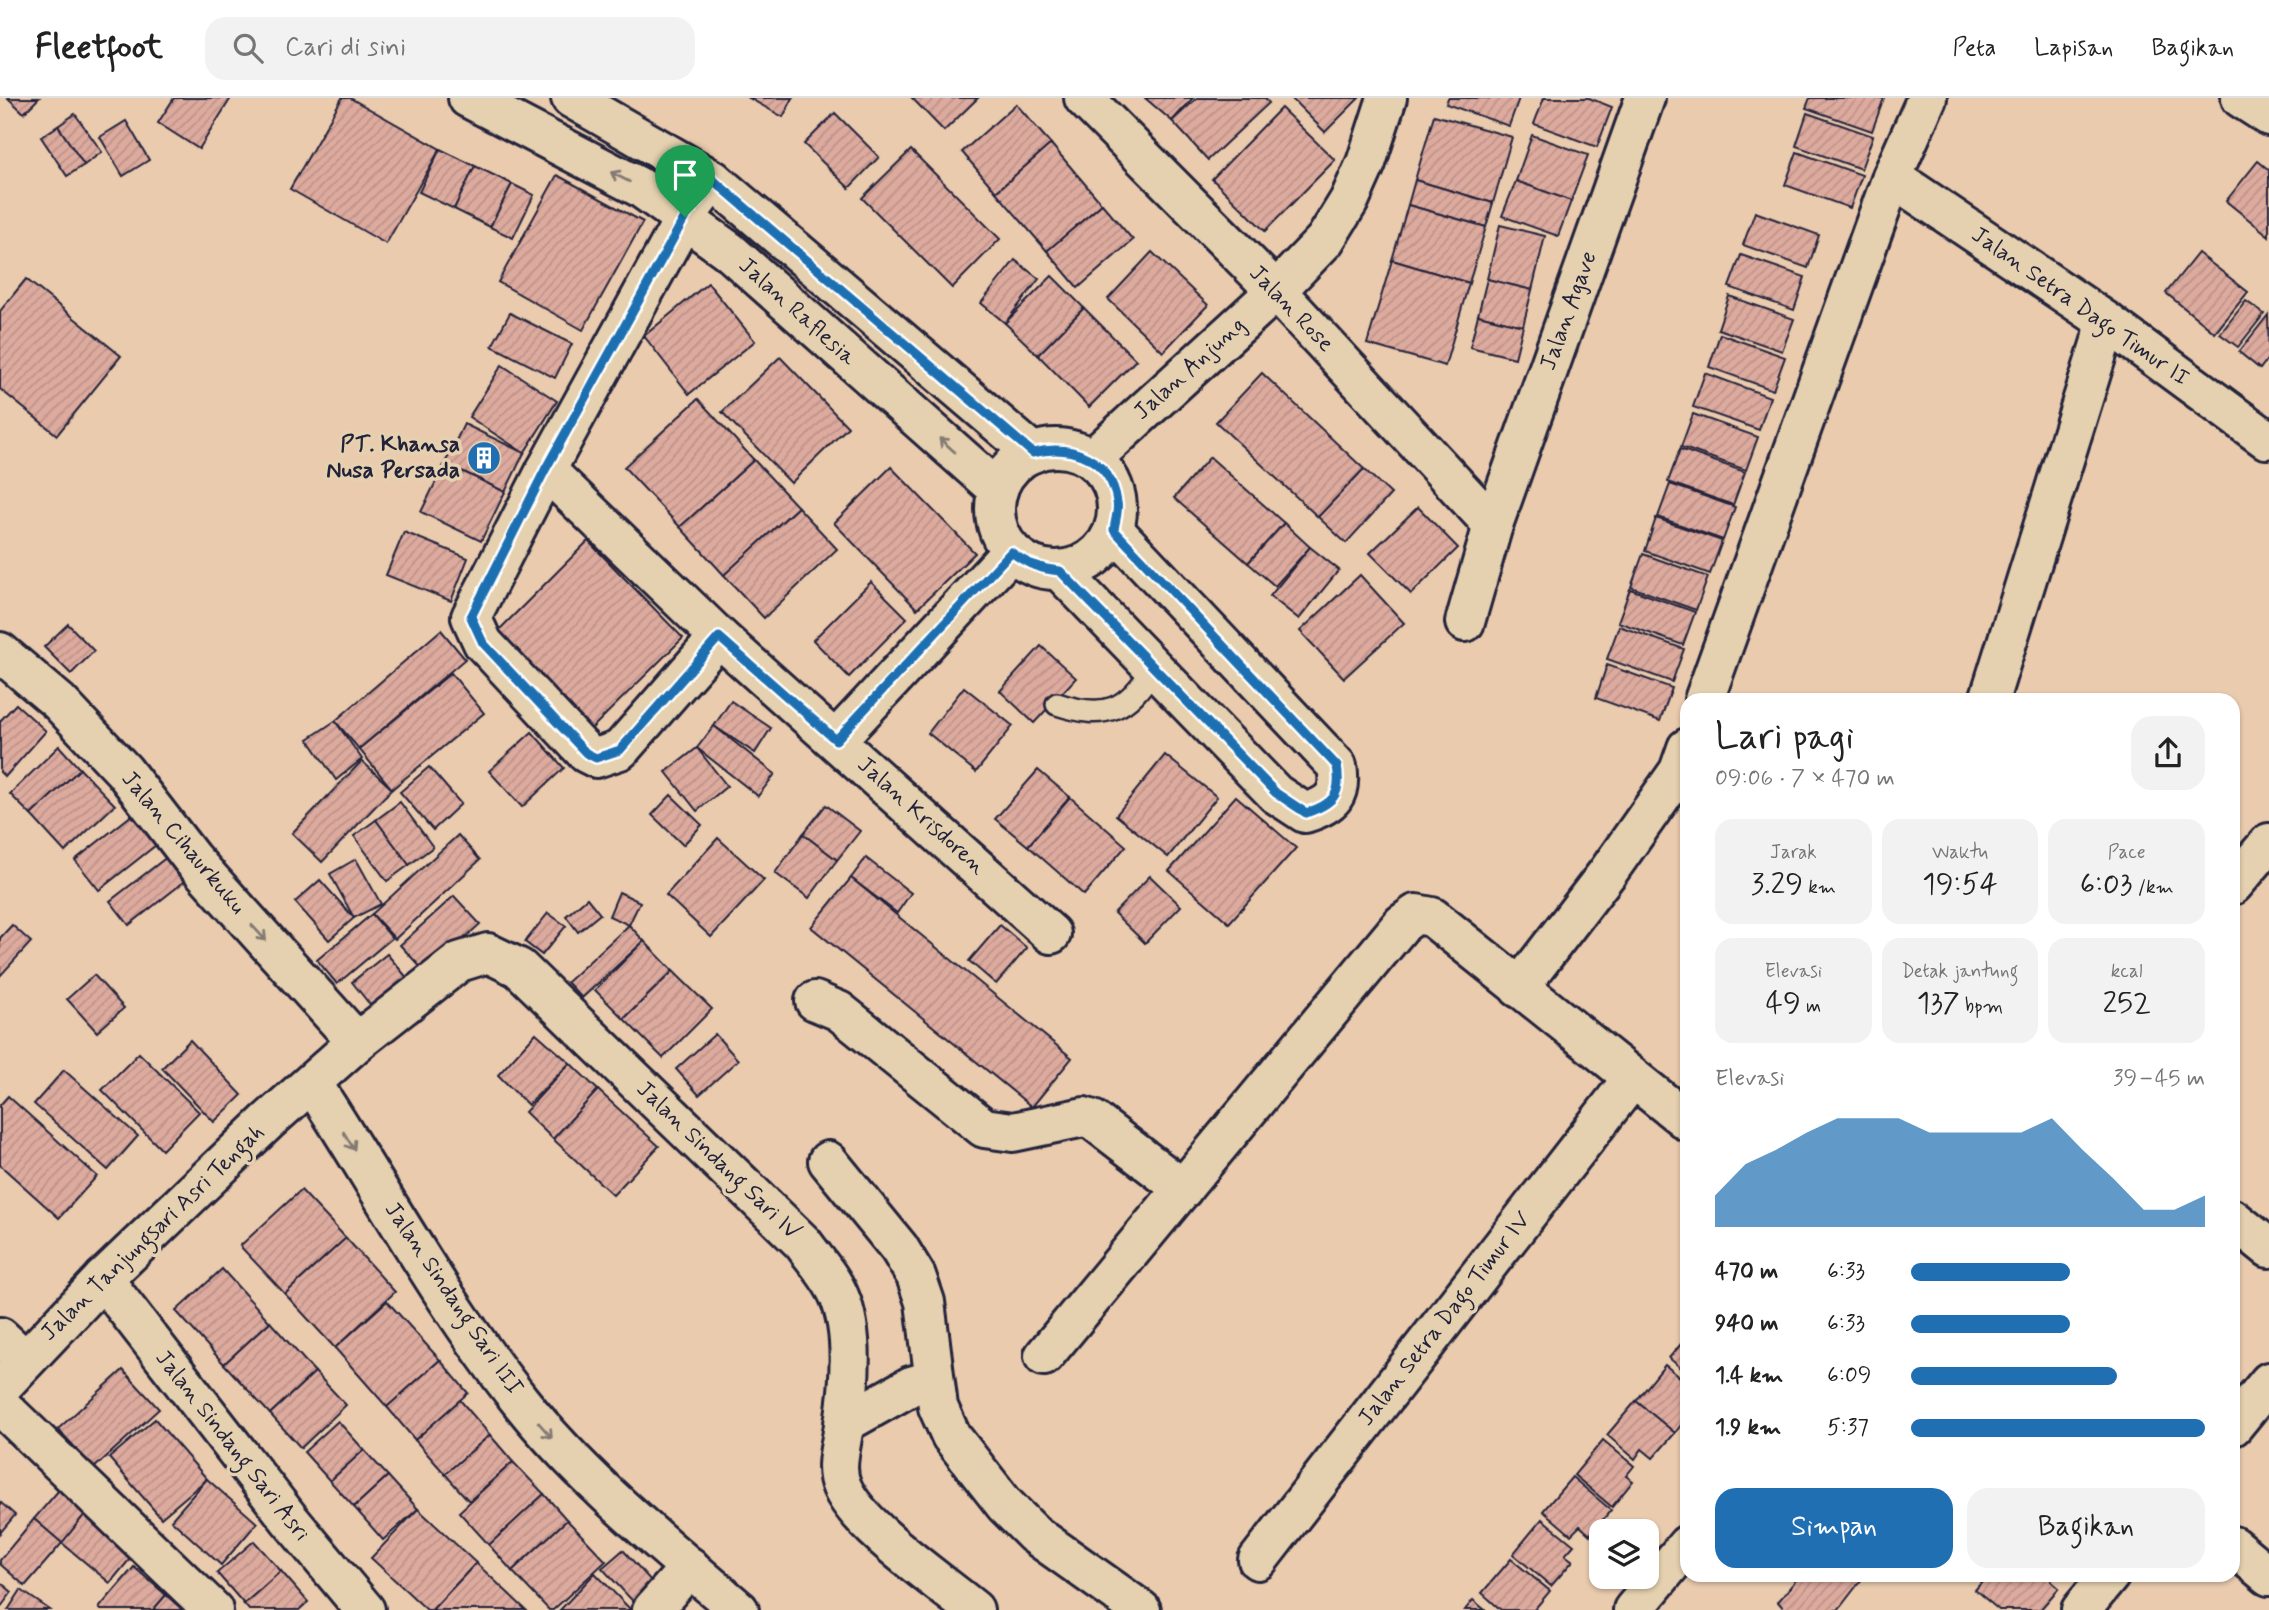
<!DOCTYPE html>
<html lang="id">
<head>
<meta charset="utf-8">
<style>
  :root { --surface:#fff; --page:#f2f2f2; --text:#222; --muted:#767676; --line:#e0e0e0; --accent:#1f6fb2 }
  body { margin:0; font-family:Mynerve,sans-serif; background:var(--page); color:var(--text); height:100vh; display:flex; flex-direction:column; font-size:26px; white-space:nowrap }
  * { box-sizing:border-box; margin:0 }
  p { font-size:23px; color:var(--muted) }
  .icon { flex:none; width:38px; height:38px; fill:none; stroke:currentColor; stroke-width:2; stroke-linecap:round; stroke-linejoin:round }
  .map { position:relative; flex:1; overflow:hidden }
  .drawer { position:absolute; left:1680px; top:595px; width:560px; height:889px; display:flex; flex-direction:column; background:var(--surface); border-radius:21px; box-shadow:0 2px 5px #0004 }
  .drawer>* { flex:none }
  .tools { position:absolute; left:1589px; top:1421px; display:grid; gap:14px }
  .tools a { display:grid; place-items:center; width:70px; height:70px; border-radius:14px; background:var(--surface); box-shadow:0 2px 5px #0004; font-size:35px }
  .pin { position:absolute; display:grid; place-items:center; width:60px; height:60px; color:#fff; margin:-72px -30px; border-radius:50% 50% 50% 0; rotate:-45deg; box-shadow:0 0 7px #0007 }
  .pin .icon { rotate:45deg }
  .round { display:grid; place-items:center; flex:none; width:74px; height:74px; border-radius:21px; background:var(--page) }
  .overview { display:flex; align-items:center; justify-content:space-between; height:119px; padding:0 35px }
  h1 { font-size:38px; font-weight:600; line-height:52px }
  .figures { display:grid; grid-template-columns:repeat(3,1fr); gap:10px; height:119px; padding:7px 35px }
  .figures div { display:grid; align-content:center; border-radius:18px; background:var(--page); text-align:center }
  .figures b { font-size:30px; font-weight:600 }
  .figures small { font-size:19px; font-weight:400 }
  .figures p { font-size:19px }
  .chart { height:196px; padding:14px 35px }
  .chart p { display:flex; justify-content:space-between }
  .chart svg { width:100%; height:126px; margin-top:7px; fill:var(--accent); opacity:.7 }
  .action { display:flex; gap:14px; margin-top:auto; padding:14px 35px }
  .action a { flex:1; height:80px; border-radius:21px; background:var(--accent); color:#fff; font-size:28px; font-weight:600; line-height:80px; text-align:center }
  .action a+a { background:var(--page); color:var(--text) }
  ul { padding:0 35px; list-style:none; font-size:23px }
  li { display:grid; grid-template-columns:112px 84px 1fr; align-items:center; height:52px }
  li i { height:18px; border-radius:9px; background:var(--accent) }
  header { display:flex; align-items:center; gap:42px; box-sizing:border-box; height:98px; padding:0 35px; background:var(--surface); border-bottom:2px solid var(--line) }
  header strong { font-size:33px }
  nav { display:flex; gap:38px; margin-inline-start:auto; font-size:24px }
  .search { width:490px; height:63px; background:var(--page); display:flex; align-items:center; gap:18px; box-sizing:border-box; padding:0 24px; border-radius:21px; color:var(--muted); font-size:26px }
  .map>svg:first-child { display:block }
  .building { fill:url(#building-hatch); stroke:#22223b; stroke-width:2 }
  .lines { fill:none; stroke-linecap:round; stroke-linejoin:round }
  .lane-casing { stroke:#22223b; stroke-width:26 }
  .street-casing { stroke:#22223b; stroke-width:44 }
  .lane { stroke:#e5d1af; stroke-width:21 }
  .street { stroke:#e5d1af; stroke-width:38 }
  .oneway { stroke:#847a75 }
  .route-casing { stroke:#fff; stroke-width:14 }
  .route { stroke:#1f6fb2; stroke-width:9 }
  .labels { text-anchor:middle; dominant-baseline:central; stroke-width:7; stroke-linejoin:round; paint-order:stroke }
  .street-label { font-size:23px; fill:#22223b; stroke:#e5d1af }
  .poi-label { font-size:23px; font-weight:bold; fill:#22223b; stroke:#e5d1af; text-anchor:end }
</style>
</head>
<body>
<header>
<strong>Fleetfoot</strong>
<div class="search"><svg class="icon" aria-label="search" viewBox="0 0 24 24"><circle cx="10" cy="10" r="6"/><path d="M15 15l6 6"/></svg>Cari di sini</div>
<nav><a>Peta</a><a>Lapisan</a><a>Bagikan</a></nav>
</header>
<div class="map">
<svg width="2269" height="1512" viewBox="0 0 2269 1512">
  <defs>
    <pattern id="building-hatch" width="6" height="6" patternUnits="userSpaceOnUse" patternTransform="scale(1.75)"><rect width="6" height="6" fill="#ddaa9e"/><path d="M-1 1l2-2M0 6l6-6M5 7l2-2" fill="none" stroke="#bd9289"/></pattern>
  </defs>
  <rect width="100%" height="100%" fill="#eacbae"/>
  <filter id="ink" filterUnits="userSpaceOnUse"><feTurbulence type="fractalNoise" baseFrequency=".0143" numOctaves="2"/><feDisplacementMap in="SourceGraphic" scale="14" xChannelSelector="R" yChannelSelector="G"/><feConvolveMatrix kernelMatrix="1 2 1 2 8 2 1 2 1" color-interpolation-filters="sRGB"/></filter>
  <g filter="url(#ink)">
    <g class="building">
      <path d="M8 0H39L24 15Z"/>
      <path d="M174 0H231L199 51 158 25Z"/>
      <path d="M342 0H350L440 51 386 146 290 91Z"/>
      <path d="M749 0H793L783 19Z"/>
      <path d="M912 0H978L944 33Z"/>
      <path d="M1145 0H1193L1172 23Z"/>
      <path d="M1197 0H1265L1269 5 1208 62 1172 23Z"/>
      <path d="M1291 0H1359L1325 34Z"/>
      <path d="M1448 0H1519L1509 28 1446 6Z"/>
      <path d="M1544 0H1589L1612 9 1597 49 1534 26Z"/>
      <path d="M1810 0H1884L1872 33 1806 10Z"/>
      <path d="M1016 6 1051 46 996 94 962 54Z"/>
      <path d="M1281 10 1335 62 1265 133 1212 81Z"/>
      <path d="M835 15 879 59 849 90 804 46Z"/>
      <path d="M1807 15 1873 38 1861 71 1796 48Z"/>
      <path d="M75 16 102 54 84 67 58 28Z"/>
      <path d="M1434 17 1512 39 1493 105 1415 82Z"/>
      <path d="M126 23 149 62 123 78 100 39Z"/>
      <path d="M58 28 84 67 67 78 41 39Z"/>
      <path d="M1532 37 1588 57 1571 103 1516 83Z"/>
      <path d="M1051 46 1102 106 1047 153 996 94Z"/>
      <path d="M440 51 475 68 454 111 419 94Z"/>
      <path d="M911 52 1000 141 952 190 862 100Z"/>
      <path d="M1797 54 1862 77 1850 110 1785 87Z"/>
      <path d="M2258 63 2269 72V138L2226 103Z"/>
      <path d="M475 68 512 86 490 129 454 111Z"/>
      <path d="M557 77 643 124 583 232 498 184Z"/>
      <path d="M1415 82 1493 105 1486 129 1408 107Z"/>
      <path d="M1516 83 1571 103 1558 138 1502 118Z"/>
      <path d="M512 86 534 97 513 140 490 129Z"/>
      <path d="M1102 106 1133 142 1078 190 1047 153Z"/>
      <path d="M1408 107 1486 129 1469 185 1392 162Z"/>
      <path d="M1755 114 1819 137 1808 170 1743 147Z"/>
      <path d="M1500 127 1545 138 1532 192 1487 181Z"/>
      <path d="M1152 154 1208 207 1163 254 1108 201Z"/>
      <path d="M2198 155 2248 194 2215 235 2166 195Z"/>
      <path d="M1741 157 1805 179 1794 212 1729 189Z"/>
      <path d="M1015 162 1039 181 1005 225 981 205Z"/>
      <path d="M1392 162 1469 185 1445 268 1367 246Z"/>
      <path d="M1052 178 1084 210 1038 257 1005 225Z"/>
      <path d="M26 181 121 258 57 337 0 291V213Z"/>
      <path d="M1487 181 1532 192 1523 228 1478 217Z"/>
      <path d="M708 185 755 243 689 296 644 238Z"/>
      <path d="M1729 198 1794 221 1782 253 1718 231Z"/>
      <path d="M2246 203 2264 216 2238 249 2220 236Z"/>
      <path d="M1084 210 1136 262 1089 309 1038 257Z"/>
      <path d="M510 215 572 246 555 280 492 248Z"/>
      <path d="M1478 217 1523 228 1515 260 1470 249Z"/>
      <path d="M2268 217 2269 259 2260 271 2239 254Z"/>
      <path d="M1720 236 1785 259 1773 292 1709 269Z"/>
      <path d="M780 259 848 329 791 385 722 314Z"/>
      <path d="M502 267 557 303 524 355 469 319Z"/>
      <path d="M1262 275 1364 371 1318 419 1216 324Z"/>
      <path d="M1705 275 1770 299 1759 332 1693 309Z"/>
      <path d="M698 301 754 362 680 429 624 369Z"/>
      <path d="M1693 316 1758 339 1746 372 1681 349Z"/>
      <path d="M464 326 524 355 505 394 445 365Z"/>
      <path d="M1680 351 1745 374 1733 407 1668 384Z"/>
      <path d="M1210 359 1284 425 1248 465 1174 400Z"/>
      <path d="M754 362 798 409 724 477 680 429Z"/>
      <path d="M445 365 505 394 481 443 421 414Z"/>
      <path d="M891 369 975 455 917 511 834 425Z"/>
      <path d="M1364 371 1391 396 1346 445 1318 419Z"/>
      <path d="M1670 386 1735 409 1723 442 1658 419Z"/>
      <path d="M798 409 837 451 764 520 724 477Z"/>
      <path d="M1418 409 1458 450 1411 496 1370 455Z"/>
      <path d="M1656 420 1722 443 1710 476 1645 453Z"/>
      <path d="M1284 425 1310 449 1275 488 1248 465Z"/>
      <path d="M404 434 468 460 451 503 386 477Z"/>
      <path d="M588 443 683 540 583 639 488 543Z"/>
      <path d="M1310 449 1339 472 1299 521 1270 498Z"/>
      <path d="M1643 456 1708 479 1696 512 1631 489Z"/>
      <path d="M1360 477 1404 525 1344 580 1300 533Z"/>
      <path d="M871 484 907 520 849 579 813 542Z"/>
      <path d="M1630 491 1695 514 1683 547 1618 524Z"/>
      <path d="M68 526 94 553 71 576 44 549Z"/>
      <path d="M1619 528 1684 551 1672 584 1607 561Z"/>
      <path d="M441 532 465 561 359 651 335 623Z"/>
      <path d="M1041 548 1076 580 1034 625 1000 593Z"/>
      <path d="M1607 567 1672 590 1660 623 1596 600Z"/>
      <path d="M451 575 484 615 392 691 359 651Z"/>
      <path d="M964 589 1013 628 976 674 928 635Z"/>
      <path d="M731 603 771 630 755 655 714 628Z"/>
      <path d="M16 606 46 633 5 679 0 674V623Z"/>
      <path d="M335 623 362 661 336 682 308 641Z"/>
      <path d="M714 628 775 676 758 698 697 650Z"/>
      <path d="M532 634 564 670 522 709 489 673Z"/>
      <path d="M59 648 80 671 31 717 10 696Z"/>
      <path d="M697 650 727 688 697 713 666 674Z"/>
      <path d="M1165 657 1217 699 1168 759 1116 717Z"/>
      <path d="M362 663 392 691 322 764 292 735Z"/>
      <path d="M429 669 461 706 433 732 400 694Z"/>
      <path d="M80 671 115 707 65 754 31 717Z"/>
      <path d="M1038 672 1070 699 1028 748 995 721Z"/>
      <path d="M671 697 702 727 683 747 652 717Z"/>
      <path d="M1236 698 1296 750 1229 825 1169 773Z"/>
      <path d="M1070 699 1126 748 1084 797 1028 748Z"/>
      <path d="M400 704 433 749 409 767 376 722Z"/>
      <path d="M826 707 860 733 837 762 803 736Z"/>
      <path d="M132 717 156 747 99 792 75 762Z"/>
      <path d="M376 722 409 767 387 783 354 738Z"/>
      <path d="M803 736 837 762 809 800 775 775Z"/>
      <path d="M458 737 480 762 395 841 372 816Z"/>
      <path d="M718 740 764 782 711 839 666 797Z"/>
      <path d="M167 759 185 783 129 827 110 803Z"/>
      <path d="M866 760 911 795 897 815 851 780Z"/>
      <path d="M356 761 381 806 354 820 330 776Z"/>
      <path d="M1150 778 1181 808 1145 845 1114 815Z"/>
      <path d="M851 780 1072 960 1032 1009 811 829Z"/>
      <path d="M320 782 354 820 329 842 295 804Z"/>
      <path d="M619 794 640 804 629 827 609 818Z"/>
      <path d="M454 798 480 826 426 875 400 847Z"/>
      <path d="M587 800 600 816 578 834 566 818Z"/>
      <path d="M548 815 566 828 542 857 525 844Z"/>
      <path d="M372 816 392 840 337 886 317 862Z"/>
      <path d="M12 827 31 844 0 878V840Z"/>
      <path d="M629 827 644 843 582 900 567 884Z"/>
      <path d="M1000 827 1027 850 996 886 969 863Z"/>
      <path d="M644 843 673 873 624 921 595 892Z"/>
      <path d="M387 856 414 888 379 918 352 884Z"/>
      <path d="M673 873 712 911 663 960 624 921Z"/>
      <path d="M94 877 124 910 97 934 67 901Z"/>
      <path d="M536 935 570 965 528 1007 498 977Z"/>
      <path d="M715 936 738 962 699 997 676 971Z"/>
      <path d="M190 942 242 997 214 1024 162 970Z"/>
      <path d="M139 955 199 1014 162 1052 102 992Z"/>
      <path d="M570 965 598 992 553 1041 525 1014Z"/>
      <path d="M64 972 138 1038 108 1072 34 1006Z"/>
      <path d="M598 992 659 1048 613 1097 553 1041Z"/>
      <path d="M8 998 97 1078 59 1120 0 1067V1007Z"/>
      <path d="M301 1092 346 1140 285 1196 240 1148Z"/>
      <path d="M346 1140 395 1194 335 1250 285 1196Z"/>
      <path d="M222 1171 270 1224 224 1266 176 1213Z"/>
      <path d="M387 1203 440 1262 387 1309 335 1250Z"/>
      <path d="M270 1224 315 1274 270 1316 224 1266Z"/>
      <path d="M1687 1239V1275L1669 1260Z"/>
      <path d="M440 1262 468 1295 415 1342 387 1309Z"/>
      <path d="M1665 1267 1687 1285V1319L1675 1335 1636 1303Z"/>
      <path d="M123 1272 159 1311 94 1370 58 1331Z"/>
      <path d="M315 1274 346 1307 301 1350 270 1316Z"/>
      <path d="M460 1302 490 1337 445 1376 415 1342Z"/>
      <path d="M1636 1303 1675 1335 1653 1360 1642 1351 1635 1361 1607 1337Z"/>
      <path d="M155 1321 207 1381 161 1420 109 1360Z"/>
      <path d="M338 1323 364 1352 330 1383 304 1354Z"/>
      <path d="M490 1337 513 1364 469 1403 445 1376Z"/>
      <path d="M1603 1342 1634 1368 1626 1378 1633 1383 1612 1409 1574 1377Z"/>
      <path d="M364 1352 388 1378 354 1409 330 1383Z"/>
      <path d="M513 1364 544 1396 489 1447 459 1414Z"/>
      <path d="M388 1378 418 1411 383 1442 354 1409Z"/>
      <path d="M1572 1379 1611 1412 1590 1437 1580 1428 1571 1437 1543 1413Z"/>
      <path d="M207 1381 257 1425 221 1467 171 1422Z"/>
      <path d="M59 1392 86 1415 62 1445 34 1421Z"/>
      <path d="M544 1396 567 1422 512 1473 489 1447Z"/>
      <path d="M0 1404 15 1417 0 1435Z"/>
      <path d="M418 1411 476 1465 432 1512H427L371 1460Z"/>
      <path d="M86 1415 134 1456 110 1485 62 1445Z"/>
      <path d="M34 1421 62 1445 25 1488 0 1466V1462Z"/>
      <path d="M1542 1421 1574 1447 1565 1457 1573 1463 1551 1488 1513 1456Z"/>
      <path d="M567 1422 606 1463 553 1512H549L512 1473Z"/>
      <path d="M254 1443 281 1473 244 1506 217 1475Z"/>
      <path d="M623 1452 663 1496 641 1512 602 1470Z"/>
      <path d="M1511 1461 1550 1493 1534 1512H1501L1482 1495Z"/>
      <path d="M476 1465 526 1512H432Z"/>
      <path d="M134 1469 166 1497 153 1512H101L99 1510Z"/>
      <path d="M281 1473 308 1504 299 1512H249L244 1506Z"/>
      <path d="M595 1475 631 1512H560Z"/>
      <path d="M1800 1477H1865L1838 1512H1785L1778 1504Z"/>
      <path d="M1988 1477H2055L2051 1483 2059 1490 2040 1512H1999L1975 1492Z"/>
      <path d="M0 1484 12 1494 0 1510Z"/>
      <path d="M21 1492 50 1512H8Z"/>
      <path d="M166 1497 183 1512H153Z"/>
      <path d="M1473 1502 1485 1512H1465Z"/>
    </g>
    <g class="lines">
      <g class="lane-casing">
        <path id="lane" d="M1057 606C1106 622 1126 613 1154 570"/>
      </g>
      <g class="street-casing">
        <g id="street">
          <path d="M468 0 641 90 729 153 998 392"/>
          <path d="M571 0 713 82 1033 355"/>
          <path d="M1084 0 1276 193 1493 427"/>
          <path d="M2241 0 2269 18"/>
          <path d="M1892 79 2107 224 2266 341"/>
          <path d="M713 82 685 119 546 372 471 519 483 545 586 655 596 660 620 652 719 539"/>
          <circle cx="1056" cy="411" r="61"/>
          <path d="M1092 361 1276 193 1325 142 1349 103 1366 65 1387 0"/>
          <path d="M546 372 719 539 1051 836"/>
          <path d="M1060 473 1276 696 1305 715C1333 706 1342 697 1337 668L1114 432"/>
          <path d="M1465 524 1493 427 1645 0"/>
          <path d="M0 554 59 604 124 673 192 761 357 944"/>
          <path d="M1704 602 1892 79 1927 0"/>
          <path d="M1989 602 2107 224"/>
          <path d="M836 642 1011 454"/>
          <path d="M2233 787 2269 745"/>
          <path d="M1519 890 1608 774 1679 673 1687 650"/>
          <path d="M815 903 839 913 984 1030 1013 1034 1084 1019 1093 1022 1183 1091"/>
          <path d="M312 985C381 1091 442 1205 521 1304 583 1382 664 1447 739 1512"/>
          <path d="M828 1063 899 1150 916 1178 925 1204 938 1309 951 1338 1005 1407 1034 1436 1141 1512"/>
          <path d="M2233 1121 2269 1150"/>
          <path d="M103 1181 290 1422 365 1512"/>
          <path d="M0 1239 24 1261"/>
          <path d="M1044 1258 1402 826 1416 816 1432 819 1687 1023"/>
          <path d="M0 1290 103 1181 268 1023 357 944 459 864 488 855 519 870 803 1145C815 1162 831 1179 839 1198 855 1235 850 1287 844 1326 842 1347 833 1369 842 1389 858 1428 939 1483 974 1512"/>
          <path d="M0 1307 213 1512"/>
          <path d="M845 1325 911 1288 932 1282"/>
          <path d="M2233 1328 2269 1284"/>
          <path d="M2233 1448 2269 1478"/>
          <path d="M1258 1462 1632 981"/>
          <path d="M652 1512 690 1469"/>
          <path d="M1633 1512 1687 1447"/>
          <path d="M2081 1512 2110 1477"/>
        </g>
      </g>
      <use href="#lane" class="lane"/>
      <use href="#street" class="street"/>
    </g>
    <defs><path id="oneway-shaft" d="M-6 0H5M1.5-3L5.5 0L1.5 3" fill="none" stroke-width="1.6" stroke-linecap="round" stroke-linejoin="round" transform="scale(1.75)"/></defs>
    <g class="oneway">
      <use href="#oneway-shaft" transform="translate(620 79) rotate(-153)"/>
      <use href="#oneway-shaft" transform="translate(947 347) rotate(-138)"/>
      <use href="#oneway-shaft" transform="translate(259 835) rotate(47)"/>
      <use href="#oneway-shaft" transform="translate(349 1043) rotate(58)"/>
      <use href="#oneway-shaft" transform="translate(545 1332) rotate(49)"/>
    </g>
  </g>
  <g class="lines" filter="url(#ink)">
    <g class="route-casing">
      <path id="route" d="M713 82 1033 355C1071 345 1111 361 1117 404 1119 412 1115 423 1114 432L1337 668C1342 697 1333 706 1306 715L1276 695 1060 473C1040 471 1027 466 1011 454L836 642 719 539 620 652 596 660 586 655 483 545 471 519 545 372 685 119Z"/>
    </g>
    <use href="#route" class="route"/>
  </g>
  <defs>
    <g id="building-disc" transform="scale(1.75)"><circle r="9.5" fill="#1f6fb2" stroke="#e5d1af"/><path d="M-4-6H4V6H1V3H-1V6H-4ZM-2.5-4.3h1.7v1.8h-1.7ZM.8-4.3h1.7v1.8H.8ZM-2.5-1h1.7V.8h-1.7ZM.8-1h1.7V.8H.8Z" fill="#fff"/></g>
  </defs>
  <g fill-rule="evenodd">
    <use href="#building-disc" x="484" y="360"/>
  </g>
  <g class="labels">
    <g class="street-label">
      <text transform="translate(2080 209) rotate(35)">Jalan Setra Dago Timur II</text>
      <text transform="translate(1291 211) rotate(46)">Jalan Rose</text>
      <text transform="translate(1569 213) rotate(-70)">Jalan Agave</text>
      <text transform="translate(797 214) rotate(42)">Jalan Raflesia</text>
      <text transform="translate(1190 271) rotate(-42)">Jalan Anjung</text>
      <text transform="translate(921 718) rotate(42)">Jalan Krisdoren</text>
      <text transform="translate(183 745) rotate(50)">Jalan Cihaurkuku</text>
      <text transform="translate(718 1063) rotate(44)">Jalan Sindang Sari IV</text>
      <text transform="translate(153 1135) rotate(-44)">Jalan Tanjungsari Asri Tengah</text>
      <text transform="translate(453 1201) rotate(56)">Jalan Sindang Sari III</text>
      <text transform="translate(1445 1221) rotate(-52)">Jalan Setra Dago Timur IV</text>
      <text transform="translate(232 1348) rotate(52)">Jalan Sindang Sari Asri</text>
    </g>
    <g class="poi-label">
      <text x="460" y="347">PT. Khansa<tspan x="460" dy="26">Nusa Persada</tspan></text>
    </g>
  </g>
</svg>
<div class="tools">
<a><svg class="icon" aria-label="layers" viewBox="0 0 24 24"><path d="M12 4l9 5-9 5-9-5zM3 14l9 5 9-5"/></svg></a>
</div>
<div class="pin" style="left:685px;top:119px;background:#1e9e55"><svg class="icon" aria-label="arrive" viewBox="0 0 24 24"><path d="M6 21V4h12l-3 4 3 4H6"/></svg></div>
<section class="drawer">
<div class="overview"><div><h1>Lari pagi</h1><p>09:06 · 7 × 470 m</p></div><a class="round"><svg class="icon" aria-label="share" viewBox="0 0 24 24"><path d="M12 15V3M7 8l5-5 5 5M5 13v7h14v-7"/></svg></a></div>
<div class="figures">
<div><p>Jarak</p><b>3.29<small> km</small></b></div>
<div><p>Waktu</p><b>19:54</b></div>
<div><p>Pace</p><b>6:03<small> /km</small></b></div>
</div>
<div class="figures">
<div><p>Elevasi</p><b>49<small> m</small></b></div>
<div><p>Detak jantung</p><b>137<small> bpm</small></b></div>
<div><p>kcal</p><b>252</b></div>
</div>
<div class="chart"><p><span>Elevasi</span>39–45 m</p>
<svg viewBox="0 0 160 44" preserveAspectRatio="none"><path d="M0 44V33L10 22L20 17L30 11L40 6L50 6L60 6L70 11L80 11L90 11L100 11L110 6L120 17L130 27L140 38L150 38L160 33V44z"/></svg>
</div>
<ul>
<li><b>470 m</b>6:33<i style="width:54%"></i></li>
<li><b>940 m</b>6:33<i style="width:54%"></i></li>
<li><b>1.4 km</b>6:09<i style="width:70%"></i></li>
<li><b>1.9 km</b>5:37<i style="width:100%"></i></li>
</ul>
<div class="action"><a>Simpan</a><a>Bagikan</a></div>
</section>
</div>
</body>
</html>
